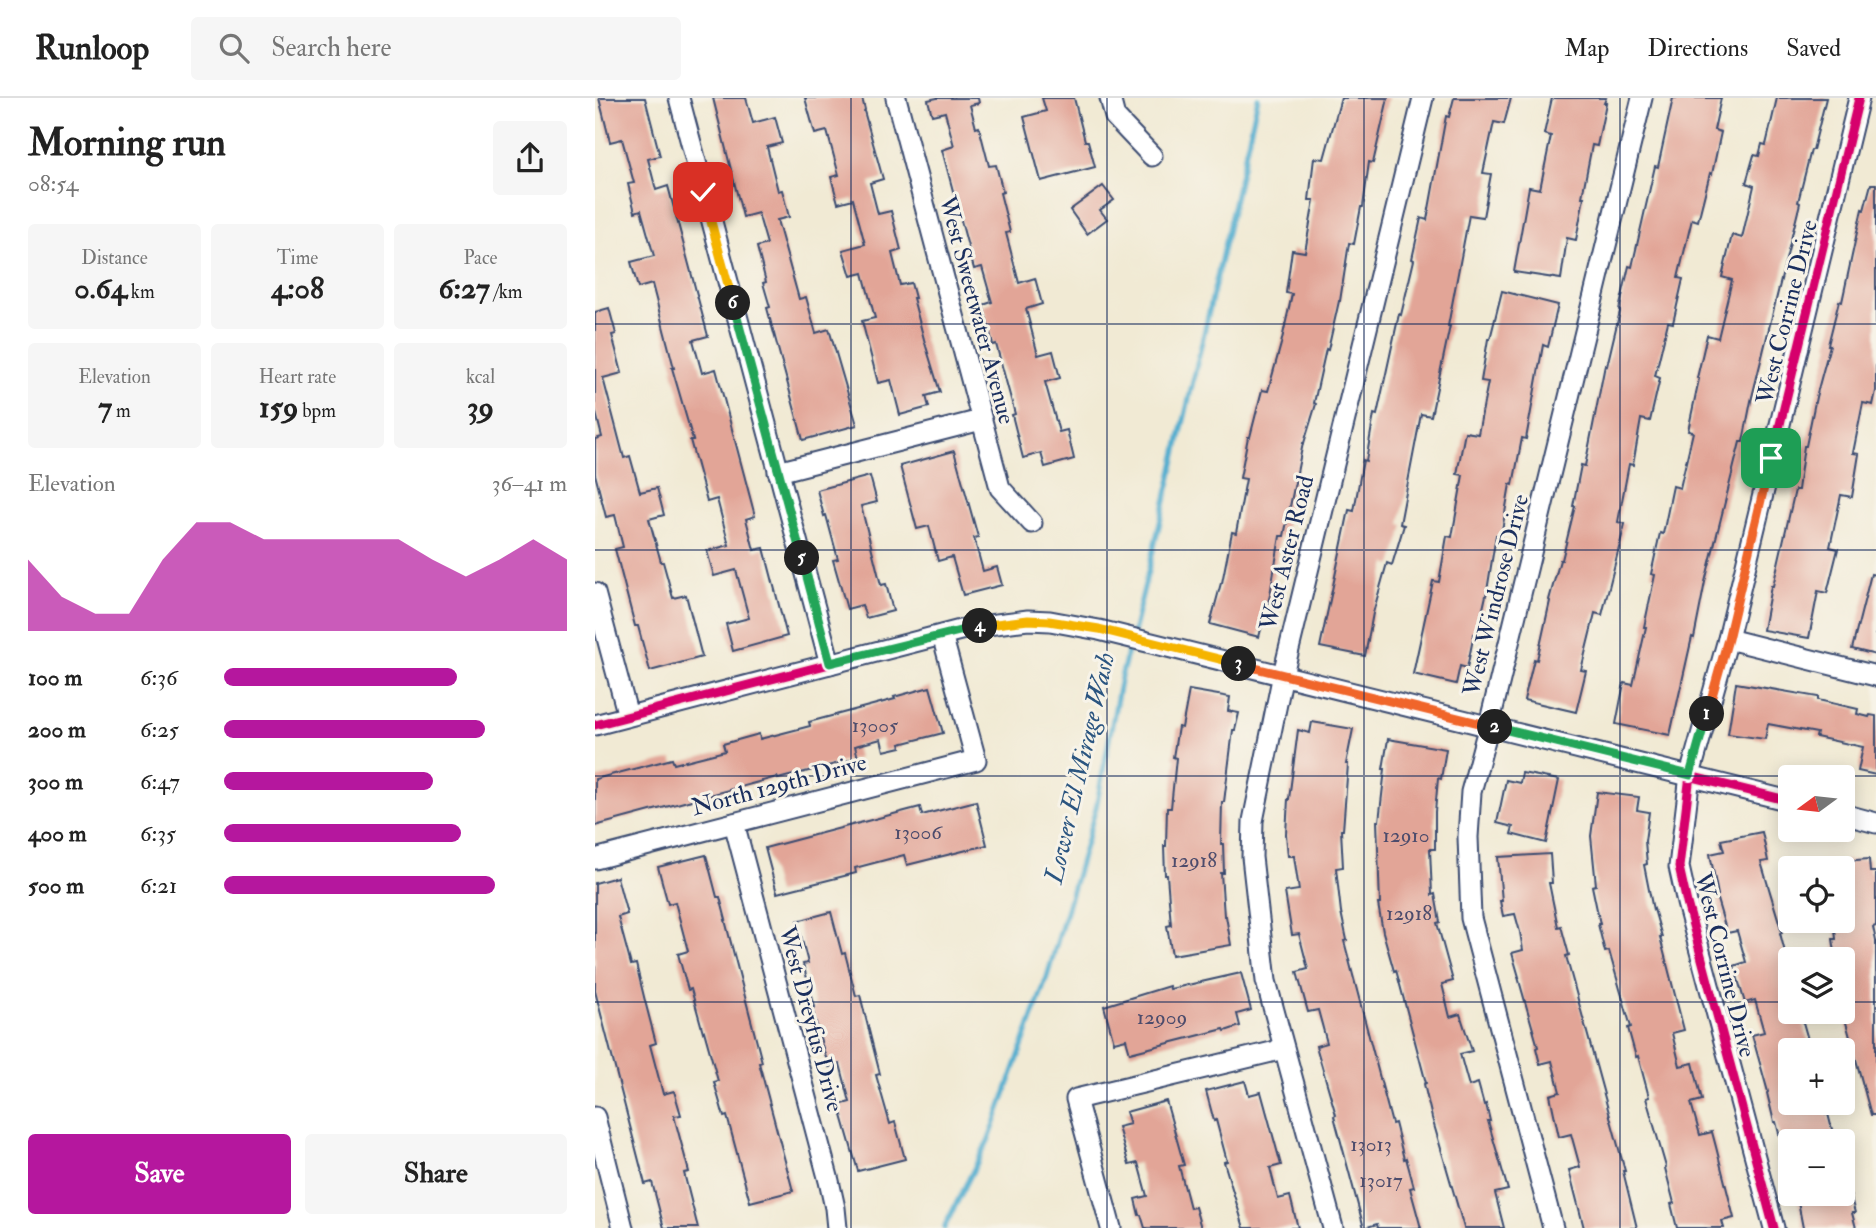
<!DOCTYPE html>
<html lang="en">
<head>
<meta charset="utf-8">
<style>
  :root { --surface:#fff; --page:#f6f6f6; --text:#222; --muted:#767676; --line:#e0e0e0; --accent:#b5179e }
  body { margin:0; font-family:"IM FELL Double Pica",serif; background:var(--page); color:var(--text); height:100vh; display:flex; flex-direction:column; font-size:26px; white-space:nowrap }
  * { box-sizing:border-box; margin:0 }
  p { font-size:23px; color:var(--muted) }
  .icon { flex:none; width:38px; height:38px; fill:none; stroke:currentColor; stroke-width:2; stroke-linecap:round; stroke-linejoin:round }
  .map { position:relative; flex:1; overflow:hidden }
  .details { display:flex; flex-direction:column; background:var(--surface); width:595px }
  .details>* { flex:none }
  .needle { width:46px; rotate:255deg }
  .fabs { position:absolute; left:1183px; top:667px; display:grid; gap:14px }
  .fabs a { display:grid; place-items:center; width:77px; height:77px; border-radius:7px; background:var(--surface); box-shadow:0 4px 18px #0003; font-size:35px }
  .pin { position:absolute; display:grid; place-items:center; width:60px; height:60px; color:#fff; margin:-30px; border-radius:14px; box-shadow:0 4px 10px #0006 }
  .km { position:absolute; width:35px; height:35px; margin:-18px; border-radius:50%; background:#222; color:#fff; font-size:19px; line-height:35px; text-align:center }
  .round { display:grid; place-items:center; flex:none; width:74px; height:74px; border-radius:7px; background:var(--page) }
  .head { display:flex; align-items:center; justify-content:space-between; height:119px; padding:0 28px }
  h1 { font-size:38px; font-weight:800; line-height:52px }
  .stats { display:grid; grid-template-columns:repeat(3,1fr); gap:10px; height:119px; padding:7px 28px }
  .stats div { display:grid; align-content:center; border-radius:7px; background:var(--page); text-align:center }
  .stats b { font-size:30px; font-weight:800 }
  .stats small { font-size:19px; font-weight:400 }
  .stats p { font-size:19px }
  .chart { height:196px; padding:14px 28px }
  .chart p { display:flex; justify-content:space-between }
  .chart svg { width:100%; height:126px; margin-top:7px; fill:var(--accent); opacity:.7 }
  .action { display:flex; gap:14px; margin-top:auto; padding:14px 28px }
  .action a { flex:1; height:80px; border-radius:7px; background:var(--accent); color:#fff; font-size:28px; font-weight:800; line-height:80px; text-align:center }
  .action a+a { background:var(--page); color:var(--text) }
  ul { padding:0 28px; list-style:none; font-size:23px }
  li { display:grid; grid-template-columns:112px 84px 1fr; align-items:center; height:52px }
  li i { height:18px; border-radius:9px; background:var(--accent) }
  header { display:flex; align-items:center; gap:42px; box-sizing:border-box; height:98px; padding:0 35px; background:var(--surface); border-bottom:2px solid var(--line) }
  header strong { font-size:33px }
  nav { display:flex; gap:38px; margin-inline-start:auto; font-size:24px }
  .search { width:490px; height:63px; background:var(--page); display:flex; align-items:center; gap:18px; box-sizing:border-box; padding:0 24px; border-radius:7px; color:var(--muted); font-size:26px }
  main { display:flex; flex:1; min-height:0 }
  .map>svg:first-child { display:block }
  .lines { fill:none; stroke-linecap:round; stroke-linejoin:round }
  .stream { stroke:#51adcf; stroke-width:5 }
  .building { fill:#e2a597 }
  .minor-casing { stroke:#3b4b70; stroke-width:23 }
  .minor { stroke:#fff; stroke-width:19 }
  .cycleway-casing { stroke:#f7f3e8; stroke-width:13 }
  .cycleway { stroke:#d6006c; stroke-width:9 }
  .split-1-casing { stroke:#fff; stroke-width:14 }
  .split-2-casing { stroke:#fff; stroke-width:14 }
  .split-3-casing { stroke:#fff; stroke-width:14 }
  .split-4-casing { stroke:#fff; stroke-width:14 }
  .split-5-casing { stroke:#fff; stroke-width:14 }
  .split-6-casing { stroke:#fff; stroke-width:14 }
  .split-7-casing { stroke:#fff; stroke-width:14 }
  .split-1 { stroke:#f0652b; stroke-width:9 }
  .split-2 { stroke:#22a559; stroke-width:9 }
  .split-3 { stroke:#f0652b; stroke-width:9 }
  .split-4 { stroke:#f5b400; stroke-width:9 }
  .split-5 { stroke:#22a559; stroke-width:9 }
  .split-6 { stroke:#22a559; stroke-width:9 }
  .split-7 { stroke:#f5b400; stroke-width:9 }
  .grid { fill:none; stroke:#1b2f5e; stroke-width:2; stroke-opacity:0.55 }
  .labels { text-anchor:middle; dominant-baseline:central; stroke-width:6; stroke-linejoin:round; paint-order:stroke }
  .number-label { font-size:21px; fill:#4d4c6c }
  .street-label { font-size:24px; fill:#1b2f5e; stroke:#f7f3e8 }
  .water-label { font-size:26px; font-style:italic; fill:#2b5580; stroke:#f7f3e8 }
</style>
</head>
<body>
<header>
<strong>Runloop</strong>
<div class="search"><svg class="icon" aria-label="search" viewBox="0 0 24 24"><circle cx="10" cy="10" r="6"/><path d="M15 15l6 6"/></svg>Search here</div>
<nav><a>Map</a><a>Directions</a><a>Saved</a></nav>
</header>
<main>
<section class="details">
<div class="head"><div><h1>Morning run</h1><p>08:54</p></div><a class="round"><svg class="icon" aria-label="share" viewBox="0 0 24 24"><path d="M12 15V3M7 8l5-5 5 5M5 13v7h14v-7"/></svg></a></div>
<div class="stats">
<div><p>Distance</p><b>0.64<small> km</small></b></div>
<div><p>Time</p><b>4:08</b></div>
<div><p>Pace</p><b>6:27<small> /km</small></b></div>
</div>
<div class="stats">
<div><p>Elevation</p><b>7<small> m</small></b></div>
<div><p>Heart rate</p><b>159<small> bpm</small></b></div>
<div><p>kcal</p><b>39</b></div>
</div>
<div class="chart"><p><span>Elevation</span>36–41 m</p>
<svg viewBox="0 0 160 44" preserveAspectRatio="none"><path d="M0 44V19L10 32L20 38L30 38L40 19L50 6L60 6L70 12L80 12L90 12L100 12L110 12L120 19L130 25L140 19L150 12L160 19V44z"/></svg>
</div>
<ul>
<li><b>100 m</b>6:36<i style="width:68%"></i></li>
<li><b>200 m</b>6:25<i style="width:76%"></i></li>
<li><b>300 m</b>6:47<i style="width:61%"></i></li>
<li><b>400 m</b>6:35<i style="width:69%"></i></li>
<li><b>500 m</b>6:21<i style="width:79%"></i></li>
</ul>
<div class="action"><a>Save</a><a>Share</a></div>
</section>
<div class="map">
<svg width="1281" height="1130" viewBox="0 0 1281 1130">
  <rect width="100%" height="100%" fill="#f7f3e8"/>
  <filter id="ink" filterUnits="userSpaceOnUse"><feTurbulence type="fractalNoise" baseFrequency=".0143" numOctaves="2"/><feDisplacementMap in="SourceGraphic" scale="14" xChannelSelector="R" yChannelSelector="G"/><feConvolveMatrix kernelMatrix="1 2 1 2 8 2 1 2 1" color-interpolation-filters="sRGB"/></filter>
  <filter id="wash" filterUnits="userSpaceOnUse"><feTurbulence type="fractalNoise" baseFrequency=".00686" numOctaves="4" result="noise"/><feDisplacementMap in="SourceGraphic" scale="28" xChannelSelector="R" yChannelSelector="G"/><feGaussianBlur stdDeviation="1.57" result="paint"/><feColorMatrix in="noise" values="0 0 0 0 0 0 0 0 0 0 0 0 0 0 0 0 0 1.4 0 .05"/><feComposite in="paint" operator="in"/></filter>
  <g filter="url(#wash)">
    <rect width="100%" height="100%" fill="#f1ead4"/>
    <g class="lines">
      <g class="stream">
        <path d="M538 535 576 379 663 0"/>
        <path d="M349 1130 395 1039 452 879 501 710 526 579 535 545"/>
      </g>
    </g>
    <g id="blocks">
      <g class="building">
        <path d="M4 0H50L65 58 53 61 61 92 73 88 113 238 98 242 107 275 121 271 160 418 151 421 159 452 169 450 192 538 138 553 131 526 154 520 141 472 119 478 112 453 134 447 122 401 112 404 95 342H98L77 270H79L57 186 43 190 36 164 59 158 46 112 40 114 33 86 39 85 27 41 15 44Z"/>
        <path d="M118 0H151L158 25 180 19 187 45 172 49 183 93 187 92 194 119 182 122 204 201 211 199 221 235 234 231 262 327 208 342 172 210 175 209 168 185 171 184 162 149 172 146 163 115 148 119Z"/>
        <path d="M210 0H267L270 12 269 13 288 81 275 85 283 116 296 113 306 152 297 155 305 187 316 185 320 200H318L330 245 345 294 331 298 334 309 305 317 296 282 283 285 267 223 280 220 268 175 256 178 248 152 270 146 258 101 243 105 236 79 244 77 232 33 220 36Z"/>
        <path d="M342 0H383L384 5 375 7 381 30 384 29 394 68 401 67 408 94 405 95 415 134 411 135 424 185 440 180 447 206 431 211 443 257 458 253 465 280 450 284 464 334 472 332 479 361 450 369 446 355 428 360 417 317 420 316 401 246 398 247 388 207 397 204 387 169 379 171 347 52 359 48 350 14 337 17 333 2Z"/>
        <path d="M447 0H479L490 43H493L500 69 446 83 429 19 451 13Z"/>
        <path d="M746 0H793L778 65 774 64 768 109H766L759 146 754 145 745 203H744L733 252 731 251 719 305 721 306 709 345H708L689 438H685L675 497 664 539 615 526 626 485H627L637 434 641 435 651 381 645 380 653 339H655L667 292 673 293 686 246 697 196 691 195 697 152 710 154 719 102H714L719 60 729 61Z"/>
        <path d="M859 0H916L909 26 899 24 888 75 896 76 888 119 874 117 853 228H855L836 318 826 316 805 426 809 427 797 467 792 465 778 515 770 558 725 549 754 412 759 413 768 362 771 363 779 316 782 317 804 216 806 217 819 162 817 161 826 120 832 122 851 18 854 19Z"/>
        <path d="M957 0H1011L1009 5H1011L1002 48 997 47 987 99H989L981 142 972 140 966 181 919 174 934 89 945 91 956 38 949 36Z"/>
        <path d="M1078 0H1126L1119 32 1126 34 1117 76 1115 75 1103 123 1097 121 1083 180 1088 181 1078 225 1073 224 1060 278 1065 280 1055 323 1046 321 1038 367 1034 366 1023 424 1030 426 1007 517 1000 515 986 572 991 573 981 614 929 602 939 561 942 562 955 503 954 502 965 462H967L980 408H978L986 367 990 368 1010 267 1012 268 1025 213 1024 212 1034 168 1037 169 1060 68 1063 69Z"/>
        <path d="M1182 0H1231L1218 52H1216L1203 104 1205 105 1156 303 1148 344H1145L1110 484 1099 540 1097 539 1075 637 1021 626 1029 585 1038 587 1051 529H1049L1060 477 1056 476 1065 435 1068 436 1078 388 1085 390 1098 334 1093 333 1104 281 1102 280 1112 237 1123 240 1137 182 1127 179 1137 137 1147 140 1159 88 1151 85 1159 57 1164 58 1167 46 1171 47Z"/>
        <path d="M1276 86H1281V293L1278 307 1268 305 1258 355 1264 356 1257 399 1246 397 1235 449 1243 451 1232 495 1223 493 1214 540 1168 532 1176 488H1178L1200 392H1203L1209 348H1211L1221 299 1235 247H1233L1244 203 1247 204 1267 111 1269 112Z"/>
        <path d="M508 88 519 102 505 112 512 121 492 136 475 112Z"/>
        <path d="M907 193 963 207 953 249 948 247 931 341 927 340 918 387 915 386 906 438 901 437 892 493 882 537 879 536 872 570 865 568 861 586 818 576 838 483 844 484 852 438 857 439 868 377 862 376 870 334 883 336 893 284 886 283 893 241H895Z"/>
        <path d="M14 210 21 236 17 237 27 275 8 280 29 360 35 358 45 394 62 390 69 417 54 421 66 464H68L78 500 91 497 107 559 55 573 43 528H40L20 451 28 449 20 417 11 419 0 376V341L7 339 0 311V214Z"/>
        <path d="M359 353 383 439 379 440 388 473 402 469 407 487 368 497 357 459 343 463 334 428 322 431 305 368Z"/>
        <path d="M275 378 282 404 266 408 286 487 291 486 298 513 271 520 267 507 252 511 238 462 243 461 231 417 229 418 222 392Z"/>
        <path d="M1276 476 1281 477V557L1257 551Z"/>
        <path d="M1141 585 1223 599V602L1263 611 1262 616 1274 619 1275 617 1281 618V677L1263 673 1268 649 1221 639 1222 635 1173 626 1170 641 1133 636Z"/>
        <path d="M335 589 348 635 305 646 306 649 289 653 286 641 260 648 263 660 183 681 182 679 0 728V681L77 661 79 666 130 653 128 646 164 636 165 641 215 628 214 624 300 601 299 599Z"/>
        <path d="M594 592 635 599 633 613 644 615 640 632H638L629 704H627L626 746H628L629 775H626L629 818H631L636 847 577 857 572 828 576 827 572 777H570L569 748H571L572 710H576L581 660 578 659 583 629 587 630Z"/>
        <path d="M717 624 758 631 751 666H753L748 732H746L748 769 741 770 746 814 752 842 749 843 797 1026 800 1025 809 1061 811 1060 819 1089 815 1090 826 1130H783L782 1126 769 1130 739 1018 741 1017 721 948 732 945 723 912 713 914 702 874 713 871 704 836 697 837 690 794 704 792 699 758H693L691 736 693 701H694L703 632 715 635Z"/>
        <path d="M793 641 851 651 846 681 843 680 840 714V751H835L837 797 840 796 845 824 842 825 858 883 847 886 855 919 865 916 877 953 865 956 874 988 883 985 889 1007 891 1006 895 1023H893L913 1092 900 1095 909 1130H869L837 1020 829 986 831 985 801 872 799 873 788 834 783 806H785L782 723H784L790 671H788Z"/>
        <path d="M927 675 964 682 951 745 916 736 918 729 902 725 911 682 925 685Z"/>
        <path d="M1002 694 1044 699 1042 712 1054 714 1050 743 1052 766 1049 767 1058 812 1059 811 1067 839H1065L1089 932 1077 935 1085 968 1098 965 1107 1002 1096 1005 1105 1037 1117 1034 1121 1049 1139 1120 1127 1123 1129 1130H1082L1076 1106 1079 1105 1070 1070 1071 1069 1051 1000 1054 999 1043 958 1041 959 1033 930 1036 929 1014 853 1010 854 1003 826H1005L997 788 1001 787 996 738Z"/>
        <path d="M381 703 392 747 312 767 309 757 260 770 261 775 182 795 170 750 325 709 327 717Z"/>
        <path d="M1167 734 1173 763 1166 764 1187 834 1185 835 1195 874V914H1205L1216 952H1195V1004H1228L1231 1016H1233L1240 1043H1186L1181 1024H1179L1172 995 1173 994 1157 937 1169 934 1160 902 1150 905 1139 868 1151 864 1142 833 1132 835 1121 798 1123 797 1115 756 1129 753 1126 742Z"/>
        <path d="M955 756 957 785H954L963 829 966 828 974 857 971 858 1030 1073H1028L1042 1130H989L974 1072 985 1069 976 1036 964 1039 955 997 965 994 957 963 945 966 941 950 943 949 923 879H924L917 855 928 852 925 834 920 816 908 818 905 803H907L903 759Z"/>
        <path d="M111 757 122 799H125L131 822H130L167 964 164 965 198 1093 155 1104 132 1018 129 1019 119 984 123 983 109 933 108 934 96 891 93 892 83 856 93 853 80 804 73 806 63 769Z"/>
        <path d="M1274 761 1275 774H1281V828L1278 829 1281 843V1017H1276L1249 917H1252L1248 898V861H1241L1238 841H1241L1239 822H1248V763Z"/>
        <path d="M22 779 32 816 23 819 36 867 41 866 50 903 61 945 55 947 68 996 79 993 86 1017 79 1018 94 1074 89 1075 103 1130H69L57 1084 50 1086 0 893V785Z"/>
        <path d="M236 814 247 856 250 855 261 898 265 897 285 976 281 977 295 1026 300 1024 310 1061 263 1073 244 1007 255 1004 245 966 234 969 227 947 217 910 220 909 208 866 213 865 202 823Z"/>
        <path d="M646 875 656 912 642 916 645 928 630 933 629 931 535 955 531 941 519 944 509 908 574 888 575 891Z"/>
        <path d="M650 983 654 997 666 994 686 1067 675 1070 683 1101 695 1098 703 1130H649L629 1064 632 1063 621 1022 619 1023 611 993Z"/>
        <path d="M571 1003 589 1067 584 1068 595 1110 600 1109 606 1130H550L546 1117H544L540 1101 552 1098 543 1065 534 1067 523 1029 535 1026 531 1014Z"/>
        <path d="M1215 1096H1255L1260 1115H1257L1261 1130H1208L1202 1099Z"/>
      </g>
    </g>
  </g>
  <g filter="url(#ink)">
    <use href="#blocks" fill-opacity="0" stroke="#3b4b70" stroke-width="2"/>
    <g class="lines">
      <g class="minor-casing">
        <g id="minor">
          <path d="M84 0 235 566"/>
          <path d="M301 0 405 390 437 425"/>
          <path d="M515 0 520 19 557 58"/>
          <path d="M183 374 386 322"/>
          <path d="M0 495 33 618"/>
          <path d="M1133 541 1281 578"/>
          <path d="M0 627 377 529 433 522 455 523 504 532 1195 703"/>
          <path d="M1248 716 1281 725"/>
          <path d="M139 725 234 1083 240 1110 242 1130"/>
          <path d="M0 761 381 662 347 537"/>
          <path d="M0 1019 28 1130"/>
          <path d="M516 1130 481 1001 689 951"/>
          <path d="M738 1130 671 883 657 759 658 723 688 576 828 0"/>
          <path d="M958 1130 876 820 873 739 876 694 894 627 1047 0"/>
          <path d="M1179 1130 1092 805 1084 769 1095 677 1133 541 1264 0"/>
        </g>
      </g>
      <use href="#minor" class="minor"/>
      <g class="cycleway-casing">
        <g id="cycleway">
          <path d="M0 627 377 529 433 522 455 523 504 532 1195 703"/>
          <path d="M1179 1130 1092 805 1084 769 1095 677 1133 541 1264 0"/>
        </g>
      </g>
      <use href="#cycleway" class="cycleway"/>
    </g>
  </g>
  <g class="lines" filter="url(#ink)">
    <g class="split-1-casing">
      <path id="split-1" d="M1112 616 1133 541 1176 360"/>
    </g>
    <g class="split-2-casing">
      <path id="split-2" d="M900 629 1095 677 1112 616"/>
    </g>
    <g class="split-3-casing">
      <path id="split-3" d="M644 566 900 629"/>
    </g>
    <g class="split-4-casing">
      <path id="split-4" d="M385 528 433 522 454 523 504 531 644 566"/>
    </g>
    <g class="split-5-casing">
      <path id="split-5" d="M207 460 235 565 385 528"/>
    </g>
    <g class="split-6-casing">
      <path id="split-6" d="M138 205 207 460"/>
    </g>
    <g class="split-7-casing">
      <path id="split-7" d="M108 94 138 205"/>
    </g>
    <use href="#split-1" class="split-1"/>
    <use href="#split-2" class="split-2"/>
    <use href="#split-3" class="split-3"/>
    <use href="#split-4" class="split-4"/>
    <use href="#split-5" class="split-5"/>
    <use href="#split-6" class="split-6"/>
    <use href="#split-7" class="split-7"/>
  </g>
  <path class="grid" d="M256 0V1130M512 0V1130M769 0V1130M1025 0V1130M0 226H1281M0 452H1281M0 678H1281M0 904H1195M1248 904H1281"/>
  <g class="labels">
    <g class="number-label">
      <text x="280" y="627">13005</text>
      <text x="323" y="734">13006</text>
      <text x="811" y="737">12910</text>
      <text x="599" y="762">12918</text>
      <text x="814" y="815">12918</text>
      <text x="567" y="919">12909</text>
      <text x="776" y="1046">13013</text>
      <text x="786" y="1082">13017</text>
    </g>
    <g class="street-label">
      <text transform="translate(382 212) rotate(75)">West Sweetwater Avenue</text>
      <text transform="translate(1192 214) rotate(-76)">West Corrine Drive</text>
      <text transform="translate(692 455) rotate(-76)">West Aster Road</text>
      <text transform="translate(901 497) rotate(-76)">West Windrose Drive</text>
      <text transform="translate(184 687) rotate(-15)">North 129th Drive</text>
      <text transform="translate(1130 867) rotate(76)">West Corrine Drive</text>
      <text transform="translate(216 921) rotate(75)">West Dreyfus Drive</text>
    </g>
    <g class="water-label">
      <text transform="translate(485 670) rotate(-77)">Lower El Mirage Wash</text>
    </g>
  </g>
</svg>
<div class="fabs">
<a><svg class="needle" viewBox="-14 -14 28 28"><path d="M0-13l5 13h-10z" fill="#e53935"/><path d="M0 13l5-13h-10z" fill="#767676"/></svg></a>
<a><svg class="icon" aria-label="locate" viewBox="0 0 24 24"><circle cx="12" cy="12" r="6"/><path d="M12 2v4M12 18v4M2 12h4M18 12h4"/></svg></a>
<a><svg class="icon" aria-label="layers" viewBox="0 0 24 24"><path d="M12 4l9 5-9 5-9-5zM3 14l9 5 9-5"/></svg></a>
<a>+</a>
<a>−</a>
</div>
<div class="pin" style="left:1176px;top:360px;background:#1e9e55"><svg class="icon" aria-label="arrive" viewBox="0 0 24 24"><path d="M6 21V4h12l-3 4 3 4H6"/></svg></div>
<div class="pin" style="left:108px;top:94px;background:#d93025"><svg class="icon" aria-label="check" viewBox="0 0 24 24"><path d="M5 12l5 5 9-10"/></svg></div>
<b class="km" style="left:1112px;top:616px">1</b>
<b class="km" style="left:900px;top:629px">2</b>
<b class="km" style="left:644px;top:566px">3</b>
<b class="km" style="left:385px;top:528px">4</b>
<b class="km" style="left:207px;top:460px">5</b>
<b class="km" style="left:138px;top:205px">6</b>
</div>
</main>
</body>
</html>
